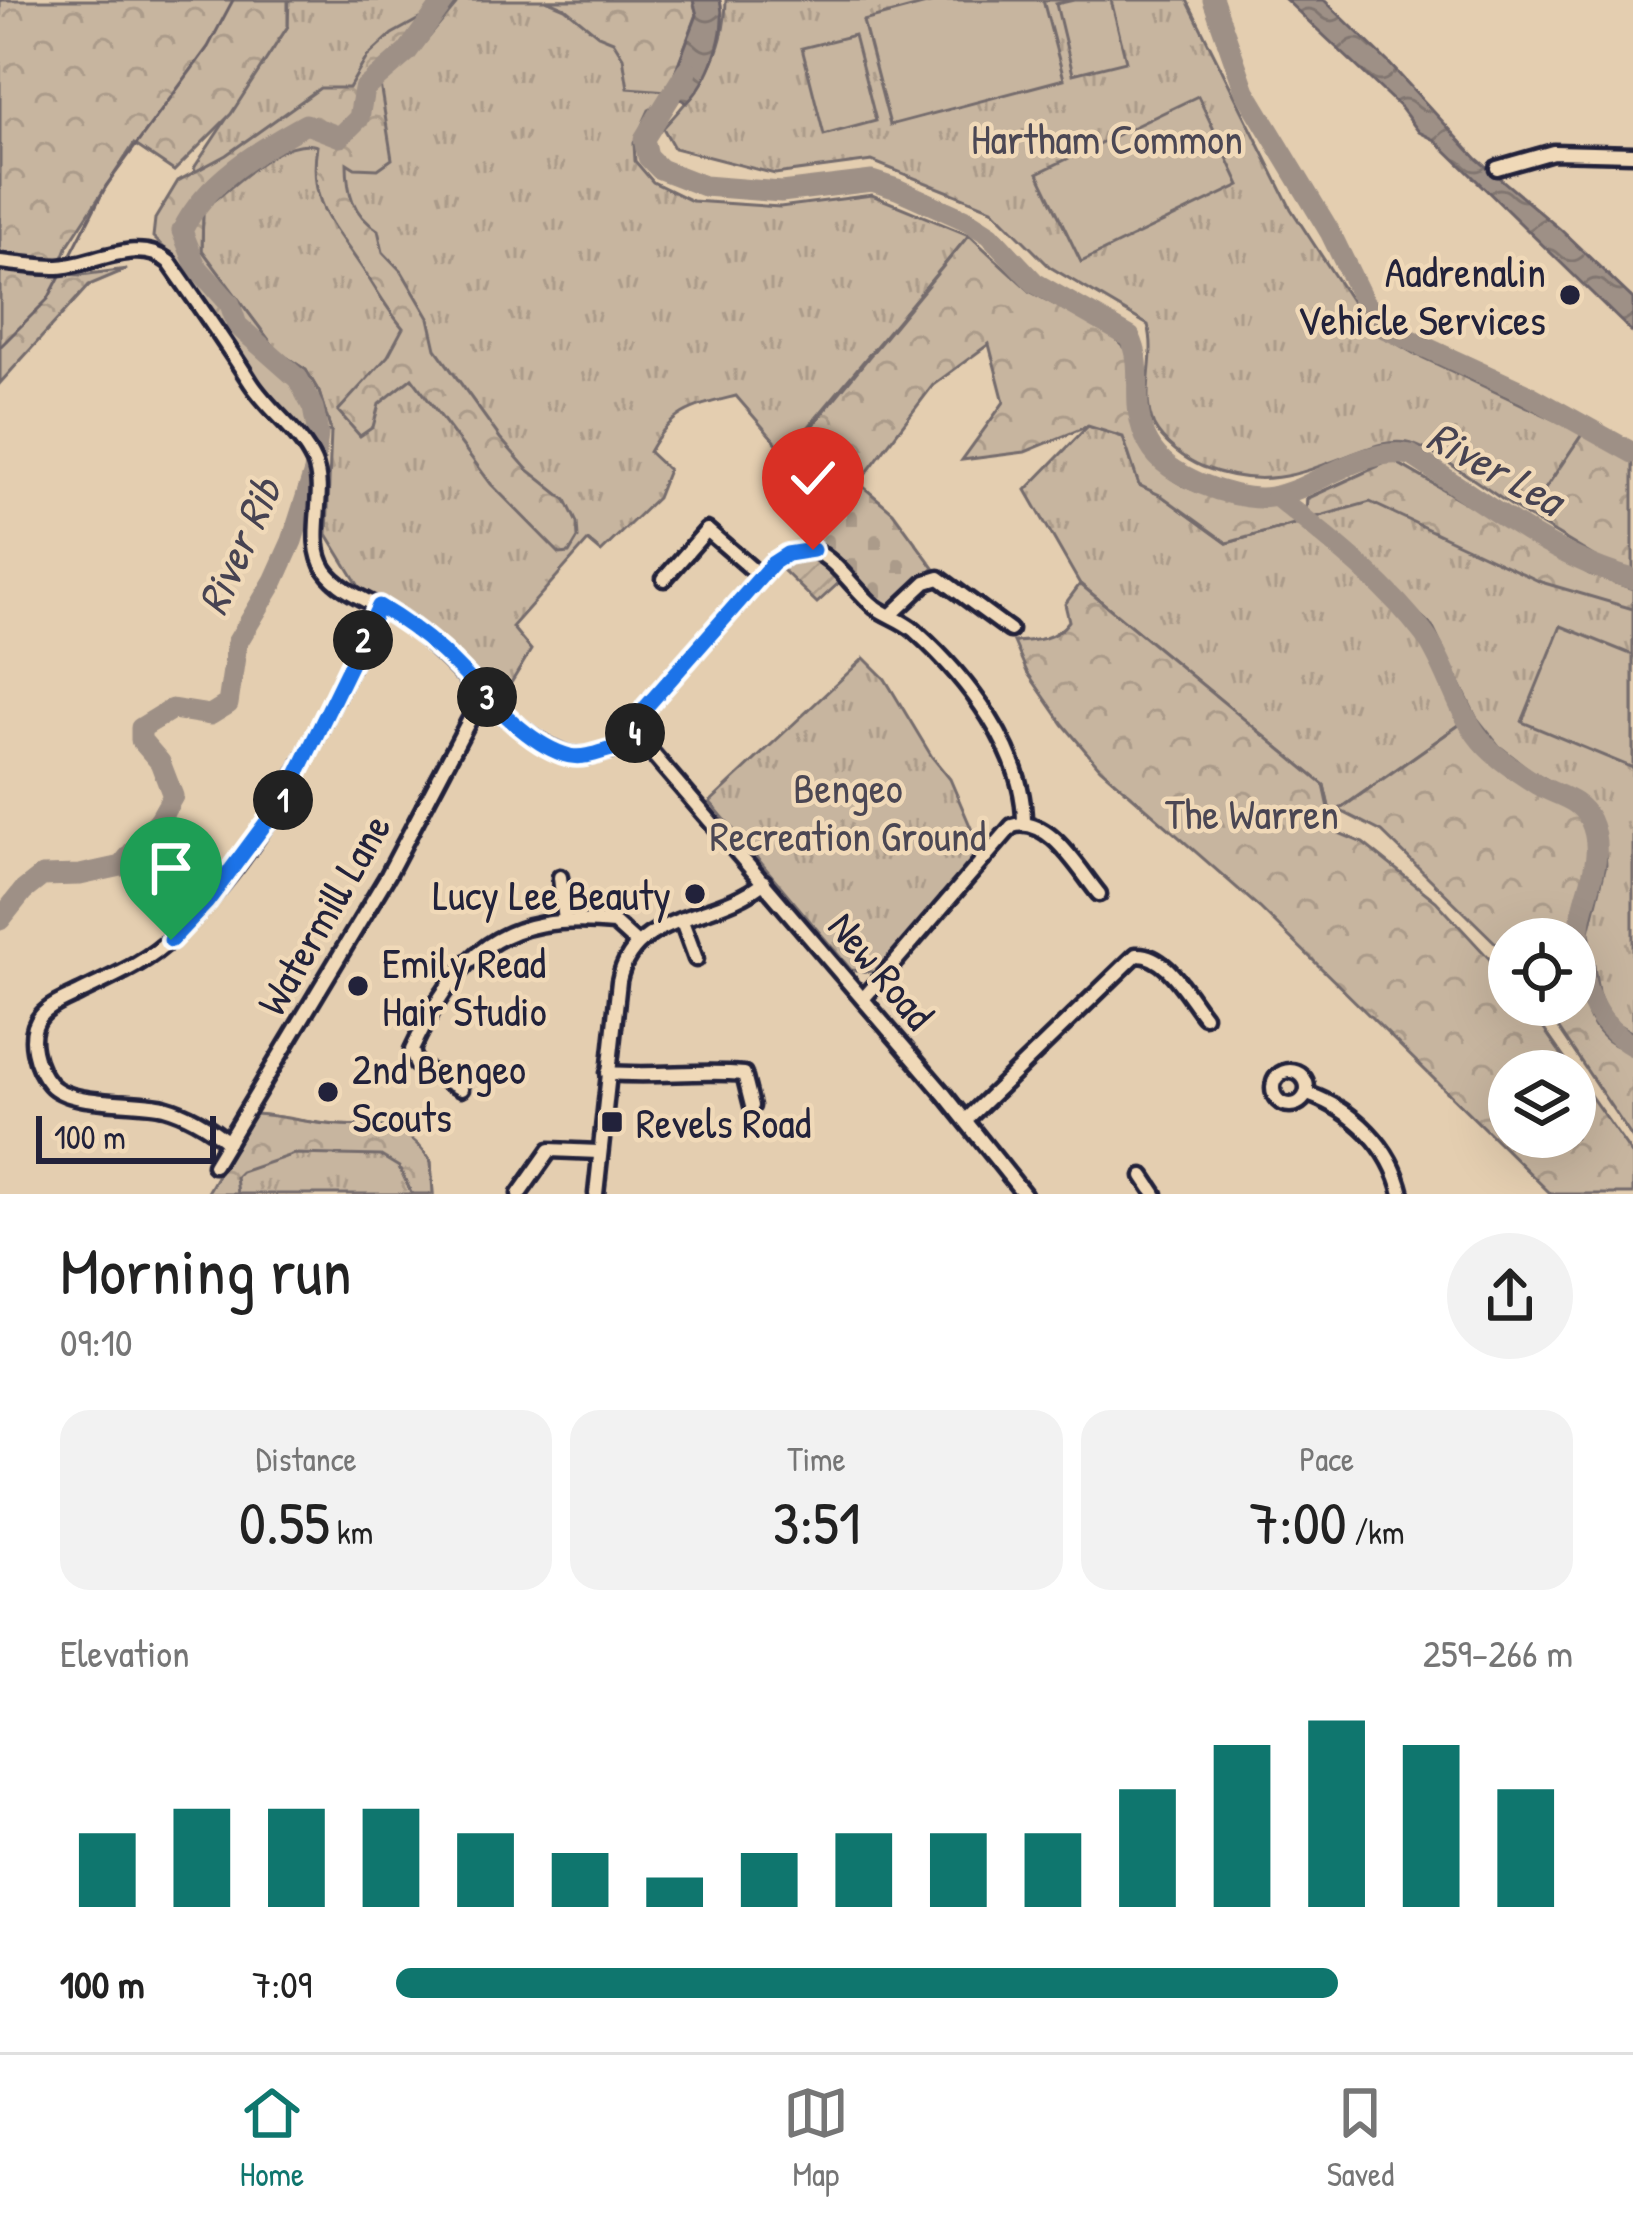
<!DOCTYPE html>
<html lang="en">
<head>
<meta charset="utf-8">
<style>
  :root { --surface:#fff; --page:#f2f2f2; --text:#222; --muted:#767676; --line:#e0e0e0; --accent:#0f766e }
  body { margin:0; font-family:"Patrick Hand",sans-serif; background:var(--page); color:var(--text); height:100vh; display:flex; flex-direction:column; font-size:45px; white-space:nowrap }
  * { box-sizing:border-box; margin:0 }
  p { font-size:39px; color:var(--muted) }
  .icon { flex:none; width:66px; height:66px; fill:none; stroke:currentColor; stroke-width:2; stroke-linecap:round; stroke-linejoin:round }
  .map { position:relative; height:1194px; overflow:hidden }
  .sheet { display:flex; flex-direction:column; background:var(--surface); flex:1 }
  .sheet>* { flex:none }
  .controls { position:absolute; left:1488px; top:918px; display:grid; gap:24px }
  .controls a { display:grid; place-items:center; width:108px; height:108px; border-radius:50%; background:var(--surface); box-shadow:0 12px 48px #0002; font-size:60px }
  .scale { position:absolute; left:36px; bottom:30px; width:180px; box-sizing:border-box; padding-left:12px; border:6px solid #22223b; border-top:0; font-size:33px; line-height:42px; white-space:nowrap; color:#22223b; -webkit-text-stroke:9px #f0d9b8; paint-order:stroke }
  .pin { position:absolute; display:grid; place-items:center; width:102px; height:102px; color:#fff; margin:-123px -51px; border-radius:50% 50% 50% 0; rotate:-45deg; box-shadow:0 0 12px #0007 }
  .pin .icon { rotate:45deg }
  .km { position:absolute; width:60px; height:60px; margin:-30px; border-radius:50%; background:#222; color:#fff; font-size:33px; line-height:60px; text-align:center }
  .round { display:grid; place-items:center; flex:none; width:126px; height:126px; border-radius:63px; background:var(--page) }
  .headline { display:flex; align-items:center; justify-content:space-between; height:204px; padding:0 60px }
  h1 { font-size:66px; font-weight:600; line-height:90px }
  .stats { display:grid; grid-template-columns:repeat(3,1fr); gap:18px; height:204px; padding:12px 60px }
  .stats div { display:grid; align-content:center; border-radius:30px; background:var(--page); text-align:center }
  .stats b { font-size:60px; font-weight:600 }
  .stats small { font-size:33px; font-weight:400 }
  .stats p { font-size:33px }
  .chart { height:336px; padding:24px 60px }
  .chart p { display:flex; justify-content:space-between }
  .chart svg { width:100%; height:216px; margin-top:12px; stroke:var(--accent); stroke-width:6 }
  ul { padding:0 60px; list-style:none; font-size:39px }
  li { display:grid; grid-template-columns:192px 144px 1fr; align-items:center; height:90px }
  li i { height:30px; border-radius:15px; background:var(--accent) }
  .menu { display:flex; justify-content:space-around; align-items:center; height:168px; border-top:3px solid var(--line); background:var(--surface); font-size:33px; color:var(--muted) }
  .menu a { display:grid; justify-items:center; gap:6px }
  .menu .current { color:var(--accent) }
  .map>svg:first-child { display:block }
  .grass { fill:url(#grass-tufts); stroke:#746c6d; stroke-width:3 }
  .forest { fill:url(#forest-crowns); stroke:#746c6d; stroke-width:3 }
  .cemetery { fill:url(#cemetery-stones); stroke:#746c6d; stroke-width:3 }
  .garden { fill:url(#garden-furrows); stroke:#746c6d; stroke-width:3 }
  .pitch { fill:#c7b59f; stroke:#746c6d; stroke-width:3 }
  .water { fill:url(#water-waves); stroke:#6c6468; stroke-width:3 }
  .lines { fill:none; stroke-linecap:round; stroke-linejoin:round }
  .stream { stroke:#6c6468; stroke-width:3 }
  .river { stroke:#9e9086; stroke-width:21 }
  .street-casing { stroke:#22223b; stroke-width:21 }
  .street { stroke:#f0d9b8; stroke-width:12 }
  .route-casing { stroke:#fff; stroke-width:24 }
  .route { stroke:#1a73e8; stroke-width:15 }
  .poi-dot { fill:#22223b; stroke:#f0d9b8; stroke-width:4.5 }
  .labels { text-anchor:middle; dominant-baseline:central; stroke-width:9; stroke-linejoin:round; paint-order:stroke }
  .park-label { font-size:42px; fill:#4b4754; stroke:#f0d9b8 }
  .poi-label { font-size:42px; fill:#22223b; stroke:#f0d9b8; text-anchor:start }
  .street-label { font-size:42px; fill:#22223b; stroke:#f0d9b8 }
  .water-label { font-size:45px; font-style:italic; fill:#474352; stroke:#f0d9b8 }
</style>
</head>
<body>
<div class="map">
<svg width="1633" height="1194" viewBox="0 0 1633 1194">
  <defs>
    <pattern id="grass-tufts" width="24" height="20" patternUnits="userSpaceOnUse" patternTransform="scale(3)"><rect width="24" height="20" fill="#c7b59f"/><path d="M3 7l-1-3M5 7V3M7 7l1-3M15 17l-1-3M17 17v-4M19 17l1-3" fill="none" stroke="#ab9b8a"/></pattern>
    <pattern id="forest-crowns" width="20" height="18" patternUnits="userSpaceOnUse" patternTransform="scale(3)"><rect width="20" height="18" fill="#c7b59f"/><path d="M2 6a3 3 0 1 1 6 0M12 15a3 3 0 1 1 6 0" fill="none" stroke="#ab9b8a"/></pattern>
    <pattern id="cemetery-stones" width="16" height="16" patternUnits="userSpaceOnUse" patternTransform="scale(3)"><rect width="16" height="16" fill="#c7b59f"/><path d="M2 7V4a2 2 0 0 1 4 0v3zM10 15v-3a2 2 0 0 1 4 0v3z" fill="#ab9b8a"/></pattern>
    <pattern id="garden-furrows" width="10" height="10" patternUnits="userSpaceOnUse" patternTransform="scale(3)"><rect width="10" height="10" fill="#c7b59f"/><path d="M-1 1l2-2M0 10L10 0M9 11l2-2" fill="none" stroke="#ab9b8a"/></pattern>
    <pattern id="water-waves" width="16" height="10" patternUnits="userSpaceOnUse" patternTransform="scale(3)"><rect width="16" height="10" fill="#9e9086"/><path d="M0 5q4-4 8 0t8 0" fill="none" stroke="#80756f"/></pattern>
  </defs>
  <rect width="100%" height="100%" fill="#e4ceb0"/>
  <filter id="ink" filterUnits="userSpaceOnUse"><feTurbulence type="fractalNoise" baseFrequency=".00833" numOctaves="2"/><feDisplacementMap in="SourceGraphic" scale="24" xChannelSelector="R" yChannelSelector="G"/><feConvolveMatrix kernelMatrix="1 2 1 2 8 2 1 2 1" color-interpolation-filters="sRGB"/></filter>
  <g filter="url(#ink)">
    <g class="grass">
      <path d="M289 0H693L697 14 668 91 660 104 649 110 634 143 635 161 653 182 692 201 780 207 872 195 969 235 786 454 736 396C692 407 672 410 649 452L668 470 657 498 601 552 588 541 512 627 531 650 502 698 393 606 360 588 327 534 331 431 319 392 306 370 277 351 202 251 203 209 194 168 288 26Z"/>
      <path d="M726 0H1187L1291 209 1368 327 1413 353 1583 433 1527 516C1501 500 1434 448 1408 443 1388 440 1373 446 1355 453 1298 475 1264 490 1203 467 1186 460 1163 443 1154 426 1139 393 1158 358 1148 325L1050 267 992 209 872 161 775 174 674 148 663 128C701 88 725 57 726 0Z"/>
      <path d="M1088 426 1123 437 1139 485 1162 496 1227 543 1301 522C1343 559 1396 598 1426 647 1440 670 1450 698 1462 723L1331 815 1324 785 1080 584 1026 490Z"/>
      <path d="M1392 460 1589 574 1633 589V1033L1609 1019 1598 993 1589 932 1606 864 1604 844 1587 802 1530 770 1499 746 1476 717 1432 626 1306 512 1307 498Z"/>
      <path d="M864 658 885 679 932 757 950 779 974 835 972 863 874 972 851 970 710 802Z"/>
      <path d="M253 1114C282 1116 310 1124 339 1125 380 1127 406 1121 431 1162L433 1194H230Z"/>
    </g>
    <g class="forest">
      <path d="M0 0H288V26L231 114 174 171 134 144 68 245 61 263 0 261Z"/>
      <path d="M434 0H460L410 60 380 84 392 159 378 169 355 168 347 163C347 191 352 214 378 230L383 252 402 272 429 318 436 349 500 438 527 469 566 500 577 523 578 538 569 553 560 554 491 484 412 378 379 404 373 427 360 436 338 411 388 356 403 328C386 308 375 287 360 265 331 222 308 202 317 146 280 134 233 189 203 209L202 250 277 351 306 370 319 392 331 431 305 437 268 396 170 254 153 237 155 219 178 181 226 155 320 88H349L367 57 392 34 430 13Z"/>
      <path d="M546 0H693L697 14 668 91 628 88 623 57 613 41 598 35 565 8Z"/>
      <path d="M969 235 1031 292 1112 335 1132 355C1127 409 1141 479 1204 493 1251 503 1258 488 1301 522L1227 543 1162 496 1139 485 1123 437 1088 426 1025 452 962 460 1004 402 989 344 933 385 865 475 803 437Z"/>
      <path d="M127 269 89 285 0 383V270L81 275Z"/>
      <path d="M1583 433 1633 461V571L1610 566 1527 516Z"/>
      <path d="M1392 460 1589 574 1633 589V609L1541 582 1370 502 1313 518 1306 512 1307 499Z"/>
      <path d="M1080 584 1324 785 1334 831 1363 843 1436 901 1509 980V1005H1527L1573 1071H1509V1137H1575V1074L1633 1156V1194H1551L1260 908 1100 768 1063 724 1027 672 1014 642C1035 641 1055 640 1069 621L1065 604Z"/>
      <path d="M1462 723 1486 750 1535 788 1571 803 1584 817 1594 845 1592 864 1575 910 1572 939H1509V956L1382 832 1339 810Z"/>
      <path d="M1575 958C1582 996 1586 1044 1633 1051V1139L1543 1005H1575Z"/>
      <path d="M253 1114C282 1115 310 1124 339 1125 380 1127 406 1121 431 1162L433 1194H412L399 1167 381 1156 294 1154 241 1172 236 1177 238 1194H207Z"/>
    </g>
    <path class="cemetery" d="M833 466H839L893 512 934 568 895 603 886 606 875 601 795 516C797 493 815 479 833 466Z"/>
    <path class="garden" d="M817 555 842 580 817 603 782 569 795 558Z"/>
    <g class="pitch">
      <path d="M941 0H1043L1064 79 890 125 863 21Z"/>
      <path d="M1074 0H1111L1126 61 1073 74 1056 4Z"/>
      <path d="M854 35 876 121 824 135 802 48Z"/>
      <path d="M1198 96 1240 185 1081 262 1038 173Z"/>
      <path d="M1561 626 1633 655V768L1522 722Z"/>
    </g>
    <g class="water">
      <path d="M693 0H720C728 32 710 80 687 103L668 91 697 15Z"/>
      <path d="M1286 0H1324L1388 62 1477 159 1560 229 1633 299V333L1435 140 1419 132 1401 108Z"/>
    </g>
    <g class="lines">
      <g class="stream">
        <path d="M67 262 106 186 208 47 233 0"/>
        <path d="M0 347 48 299 63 270"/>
      </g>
      <g class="river">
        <path d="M1213 0 1245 91 1330 232 1364 302 1386 329 1525 393 1633 453"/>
        <path d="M687 70 644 139 648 157 660 169 704 186 781 192 872 181 897 189 968 221 990 235 1035 283 1130 337C1147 370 1127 405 1149 444 1159 463 1179 474 1199 483 1218 491 1250 501 1271 497 1320 488 1358 446 1411 455 1481 500 1551 558 1633 579"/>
        <path d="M1276 496C1327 538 1383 580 1424 634 1449 668 1457 716 1486 746 1499 760 1522 775 1538 785 1557 796 1579 798 1590 820 1606 854 1587 886 1581 919 1573 968 1589 1022 1633 1046"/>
        <path d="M0 920 23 891 42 876 80 875 121 866 160 819 173 796 160 762 141 740V728L172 709 210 715 228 704 237 643 274 581 292 541 314 472 318 434 313 408 298 379 237 325 230 304 196 266 182 231C206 181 259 150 306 124L340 137 359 118 364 89 407 52 445 0"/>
      </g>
      <g class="street-casing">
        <g id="street">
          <path d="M1497 168 1553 152 1633 154"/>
          <path d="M0 262C19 264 39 267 58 267 93 265 138 236 169 262 197 302 225 342 251 383 270 412 300 431 314 462 328 494 305 539 325 570 342 595 384 606 409 625 459 663 505 730 563 753 594 766 620 735 651 752L944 1094 1024 1194"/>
          <path d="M664 579 707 530 760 576"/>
          <path d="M891 615 926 582 939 578 1010 630"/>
          <path d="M634 745 638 722 646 707 773 563 787 554 813 550C838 561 853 589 875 607 887 616 902 620 915 631 967 678 1024 750 1024 822"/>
          <path d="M560 877 565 921"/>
          <path d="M682 921 696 959"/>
          <path d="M863 999 1012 826C1048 814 1079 870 1099 894"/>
          <circle cx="1290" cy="1088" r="17"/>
          <path d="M608 1073C654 1077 698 1070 744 1074L752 1106"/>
          <path d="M461 1089 416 1064 412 1050C458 952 502 912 614 923L636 943"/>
          <path d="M1308 1094C1353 1110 1391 1146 1402 1194"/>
          <path d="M966 1120 1136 955C1166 953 1187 995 1204 1016"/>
          <path d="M228 1142C208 1126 189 1114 164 1107 135 1100 69 1106 50 1084 36 1068 25 1035 41 1016 50 1005 67 999 79 993 112 977 147 963 173 937 273 843 321 726 379 606"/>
          <path d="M214 1165 388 875 483 694"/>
          <path d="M1143 1176 1155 1194"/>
          <path d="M519 1194 550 1150 599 1152"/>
          <path d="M596 1194 619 981C633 911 718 922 764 882"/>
        </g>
      </g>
      <use href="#street" class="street"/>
    </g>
  </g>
  <g class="lines" filter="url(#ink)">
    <g class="route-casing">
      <path id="route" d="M171 940 207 902 288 793 379 606C401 619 421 633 440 650 475 681 523 745 570 756 591 760 612 745 634 745L638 722 646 707 773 563 787 554 813 550"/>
    </g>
    <use href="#route" class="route"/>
  </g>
  <g class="poi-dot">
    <circle cx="1570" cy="295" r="12"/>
    <circle cx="695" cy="894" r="12"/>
    <circle cx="358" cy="986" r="12"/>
    <circle cx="328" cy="1092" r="12"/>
    <rect x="600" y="1110" width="24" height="24" rx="6"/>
  </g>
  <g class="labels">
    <g class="park-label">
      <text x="1107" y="138">Hartham Common</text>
      <text x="848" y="787">Bengeo<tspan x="848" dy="48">Recreation Ground</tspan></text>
      <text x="1252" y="813">The Warren</text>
    </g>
    <g class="poi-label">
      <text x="1546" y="271" text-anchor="end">Aadrenalin<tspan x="1546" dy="48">Vehicle Services</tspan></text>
      <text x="671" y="894" text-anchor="end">Lucy Lee Beauty</text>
      <text x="382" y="962">Emily Read<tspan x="382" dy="48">Hair Studio</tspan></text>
      <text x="352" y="1068">2nd Bengeo<tspan x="352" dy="48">Scouts</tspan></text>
      <text x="636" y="1122">Revels Road</text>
    </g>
    <g class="street-label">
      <text transform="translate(323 914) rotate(-60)">Watermill Lane</text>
      <text transform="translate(882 970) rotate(50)">New Road</text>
    </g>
    <g class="water-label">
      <text transform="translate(1496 467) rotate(29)">River Lea</text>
      <text transform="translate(238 546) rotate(-66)">River Rib</text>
    </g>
  </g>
</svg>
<div class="controls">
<a><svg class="icon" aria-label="locate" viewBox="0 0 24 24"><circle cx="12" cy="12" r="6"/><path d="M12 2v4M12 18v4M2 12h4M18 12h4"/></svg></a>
<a><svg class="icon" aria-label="layers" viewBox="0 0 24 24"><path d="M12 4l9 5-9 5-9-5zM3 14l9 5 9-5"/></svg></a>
</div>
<div class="scale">100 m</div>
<div class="pin" style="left:171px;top:940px;background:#1e9e55"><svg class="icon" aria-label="arrive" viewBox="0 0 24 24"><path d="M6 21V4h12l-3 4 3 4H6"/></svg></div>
<div class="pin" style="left:813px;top:550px;background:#d93025"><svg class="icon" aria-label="check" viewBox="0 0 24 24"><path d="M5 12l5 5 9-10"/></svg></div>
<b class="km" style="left:283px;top:800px">1</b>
<b class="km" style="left:363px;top:640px">2</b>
<b class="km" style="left:487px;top:697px">3</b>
<b class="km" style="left:635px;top:733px">4</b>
</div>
<section class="sheet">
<div class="headline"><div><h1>Morning run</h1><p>09:10</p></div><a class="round"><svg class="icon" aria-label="share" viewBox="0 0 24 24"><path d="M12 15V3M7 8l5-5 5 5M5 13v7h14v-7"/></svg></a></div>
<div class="stats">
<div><p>Distance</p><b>0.55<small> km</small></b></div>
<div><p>Time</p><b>3:51</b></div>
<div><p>Pace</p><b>7:00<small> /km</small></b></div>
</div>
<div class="chart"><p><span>Elevation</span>259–266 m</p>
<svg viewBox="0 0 160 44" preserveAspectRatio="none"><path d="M5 44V29M15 44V24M25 44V24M35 44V24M45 44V29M55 44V33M65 44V38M75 44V33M85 44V29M95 44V29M105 44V29M115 44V20M125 44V11M135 44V6M145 44V11M155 44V20"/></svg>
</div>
<ul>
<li><b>100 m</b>7:09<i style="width:80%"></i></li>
</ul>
</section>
<nav class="menu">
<a class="current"><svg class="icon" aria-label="home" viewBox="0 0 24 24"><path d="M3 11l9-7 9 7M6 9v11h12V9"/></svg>Home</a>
<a><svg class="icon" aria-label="map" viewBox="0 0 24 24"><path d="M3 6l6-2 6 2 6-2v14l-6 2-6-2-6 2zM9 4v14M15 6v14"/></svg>Map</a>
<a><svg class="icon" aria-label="saved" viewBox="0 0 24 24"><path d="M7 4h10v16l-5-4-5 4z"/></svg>Saved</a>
</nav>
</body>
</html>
